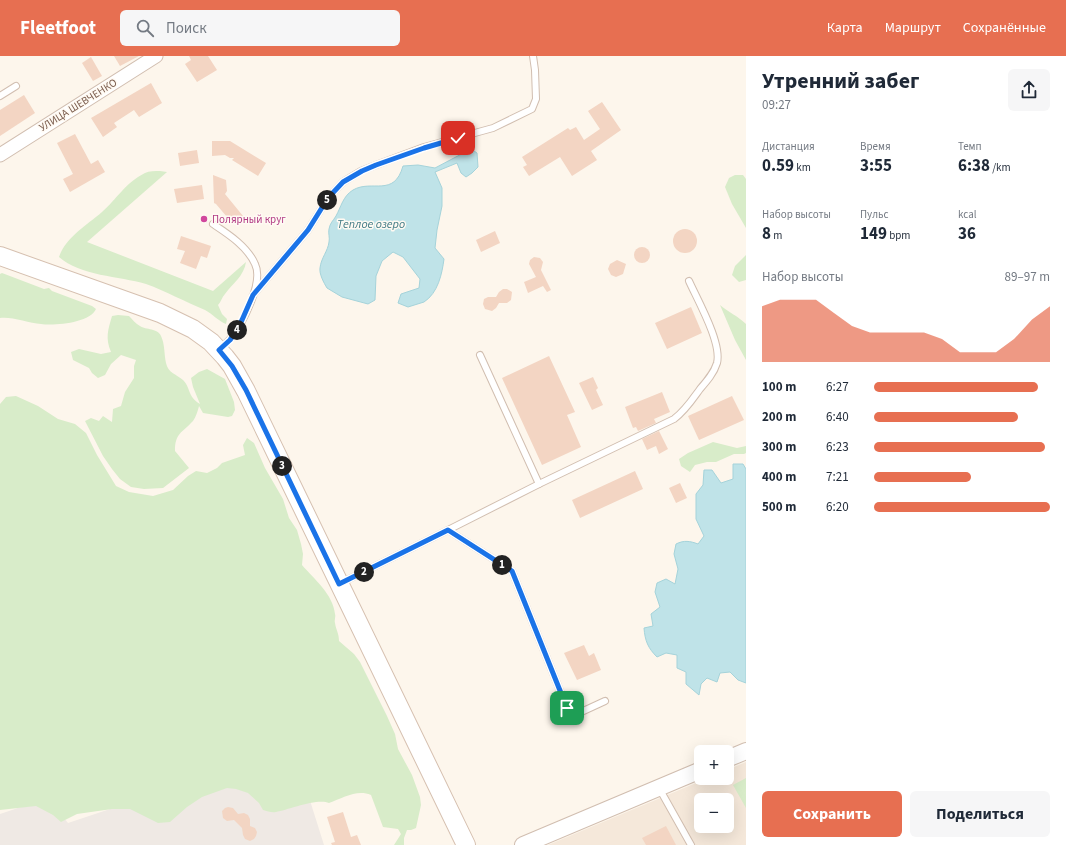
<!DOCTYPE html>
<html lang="ru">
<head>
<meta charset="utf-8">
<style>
  :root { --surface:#fff; --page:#f6f6f7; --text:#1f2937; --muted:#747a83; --accent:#e76f51 }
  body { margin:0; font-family:"Source Sans 3",sans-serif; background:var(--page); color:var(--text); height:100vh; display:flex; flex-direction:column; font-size:15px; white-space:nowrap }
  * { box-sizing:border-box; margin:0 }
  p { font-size:13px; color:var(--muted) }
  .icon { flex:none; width:22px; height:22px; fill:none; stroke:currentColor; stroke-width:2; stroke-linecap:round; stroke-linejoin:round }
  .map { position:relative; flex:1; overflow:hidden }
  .details { display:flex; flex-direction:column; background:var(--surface); width:320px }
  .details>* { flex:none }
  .buttons { position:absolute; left:694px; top:689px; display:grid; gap:8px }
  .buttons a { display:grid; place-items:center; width:40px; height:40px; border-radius:6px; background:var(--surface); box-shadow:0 4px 16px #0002; font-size:20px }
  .pin { position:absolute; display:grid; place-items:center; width:34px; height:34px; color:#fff; margin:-17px; border-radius:8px; box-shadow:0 2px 6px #0006 }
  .km { position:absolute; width:20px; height:20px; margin:-10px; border-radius:50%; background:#222; color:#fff; font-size:11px; line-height:20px; text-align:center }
  .round { display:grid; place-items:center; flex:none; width:42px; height:42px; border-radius:6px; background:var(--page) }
  .summary { display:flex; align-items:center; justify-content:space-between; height:68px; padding:0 16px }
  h1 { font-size:22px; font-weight:700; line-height:30px }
  .metrics { display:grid; grid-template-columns:repeat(3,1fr); gap:6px; height:68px; padding:4px 16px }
  .metrics div { display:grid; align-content:center }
  .metrics b { font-size:17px; font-weight:700 }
  .metrics small { font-size:11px; font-weight:400 }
  .metrics p { font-size:11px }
  .chart { height:112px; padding:8px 16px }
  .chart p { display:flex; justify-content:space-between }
  .chart svg { width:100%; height:72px; margin-top:4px; fill:var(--accent); opacity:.7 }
  .action { display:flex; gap:8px; margin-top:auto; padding:8px 16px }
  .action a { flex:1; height:46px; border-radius:6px; background:var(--accent); color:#fff; font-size:16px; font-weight:700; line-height:46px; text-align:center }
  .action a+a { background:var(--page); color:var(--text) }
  ul { padding:0 16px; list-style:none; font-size:13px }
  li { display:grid; grid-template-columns:64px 48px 1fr; align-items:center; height:30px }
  li i { height:10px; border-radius:5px; background:var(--accent) }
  header { display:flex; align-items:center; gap:24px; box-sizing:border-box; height:56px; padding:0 20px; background:var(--accent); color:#fff }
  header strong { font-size:19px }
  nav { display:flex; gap:22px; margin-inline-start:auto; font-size:14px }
  .search { width:280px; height:36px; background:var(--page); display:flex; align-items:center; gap:10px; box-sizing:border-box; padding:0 14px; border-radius:6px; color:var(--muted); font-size:15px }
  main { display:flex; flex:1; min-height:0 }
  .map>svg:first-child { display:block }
  .residential { fill:#f5e8da; fill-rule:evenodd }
  .industrial { fill:#efe9e4 }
  .green { fill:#d8ecc9 }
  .water { fill:#bfe3e8; stroke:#a5d3da }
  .building { fill:#f3d5c3 }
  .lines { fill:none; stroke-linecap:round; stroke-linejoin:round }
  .service-casing { stroke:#d1beb0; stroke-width:8 }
  .minor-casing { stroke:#d1beb0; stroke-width:15 }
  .tertiary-casing { stroke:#d1beb0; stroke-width:18 }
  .secondary-casing { stroke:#d6c0b0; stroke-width:20 }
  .service { stroke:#fff; stroke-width:6 }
  .minor { stroke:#fff; stroke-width:13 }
  .tertiary { stroke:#fff; stroke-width:16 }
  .secondary { stroke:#fff; stroke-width:18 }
  .route-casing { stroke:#fff; stroke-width:8 }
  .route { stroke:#1a73e8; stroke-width:5 }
  .hotel-dot { fill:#d1479c; stroke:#fffaf3; stroke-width:1.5 }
  .labels { text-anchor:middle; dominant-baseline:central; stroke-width:3; stroke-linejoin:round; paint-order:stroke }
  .street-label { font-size:11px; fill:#7a5c4d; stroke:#fffaf3 }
  .hotel-label { font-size:11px; fill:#b23c85; stroke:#fffaf3; text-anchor:start }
  .water-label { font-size:12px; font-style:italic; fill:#437c86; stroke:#fffaf3 }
</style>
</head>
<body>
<header>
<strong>Fleetfoot</strong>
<div class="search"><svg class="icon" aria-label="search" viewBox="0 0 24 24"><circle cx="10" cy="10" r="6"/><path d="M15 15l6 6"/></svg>Поиск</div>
<nav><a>Карта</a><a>Маршрут</a><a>Сохранённые</a></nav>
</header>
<main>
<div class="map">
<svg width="746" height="789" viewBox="0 0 746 789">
  <rect width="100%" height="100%" fill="#fdf6ec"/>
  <path class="residential" d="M746 706V789H548L708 722H727V714ZM701 744H727V770H701Z"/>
  <path class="industrial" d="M244 696 307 735 324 789H0V758L48 742 68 767 134 745Z"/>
  <g class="green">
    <path d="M160 115 167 116 87 186 213 235 246 206C244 220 233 227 225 238 222 241 221 246 218 249L222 258 227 263 226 268C218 265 213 258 205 254 185 246 166 235 146 228 119 220 80 220 59 201 66 181 87 169 102 156 117 143 125 127 145 117 149 115 155 115 160 115Z"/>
    <path d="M735 119H743L746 123V172L732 148 725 131 729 122Z"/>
    <path d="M746 199V224L739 226 732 219 735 210Z"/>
    <path d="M2 217 44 233 49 232 52 235 92 250 96 253C90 267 54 270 41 268 29 267 10 260 0 262V218Z"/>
    <path d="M720 249C728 256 738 260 746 268V304L735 284Z"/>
    <path d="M118 259 129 260C132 263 136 268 140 270 146 274 158 272 161 280 165 288 164 299 166 307 168 317 176 318 183 324 191 332 187 340 200 348L193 331 191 322 199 316 207 313 225 323 234 346 235 354 232 360 228 361 203 357 199 350C198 354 196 361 193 365 182 377 175 377 175 395L189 412 163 432 144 433 131 431 120 423 112 413 103 400 85 365 91 362 99 365 103 360 112 366 113 353 121 350 125 336 134 322V310L136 304 121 299 111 308 105 319 98 322 92 317 89 312 73 304 71 296 79 293 101 298 111 296C105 282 108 274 112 260Z"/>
    <path d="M16 340 38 350 58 363 75 368 86 377 97 399 116 430 129 436 153 440 173 434 188 420 196 415 207 417 217 412 222 407 245 399 243 389 247 382 254 387 265 412 283 443 289 462 297 474 301 488 303 498 302 509C314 523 333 538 335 558 336 561 334 564 335 567 336 574 339 577 339 585L354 598 360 606 387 660 395 678 398 693 412 719 420 741 421 749 416 772 411 774H407L404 782V789H394L401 778 398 773 383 771 371 739C357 733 343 742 329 747 317 742 288 754 276 756 272 757 267 755 263 754L259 747 248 737 236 733 227 732 202 741 187 751 170 766 158 767 130 753H112L77 758 61 766 53 759 36 750 0 754V348L6 341Z"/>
    <path d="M713 386 737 392 746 390V397L744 398H734L716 406H707L695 409 690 416 681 410 679 403 688 397Z"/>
    <path d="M746 722V752L733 729Z"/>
  </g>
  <g class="water">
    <path d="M471 93 477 97 478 111 472 117 466 121 461 117 457 107 435 116 442 132V150L437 174 435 192 444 203C442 218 438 237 424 246 419 248 413 249 408 251L398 247 401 238 419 232 420 223 403 201 393 196 382 205 376 220 375 244 368 248 342 241 327 232C324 227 319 218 320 212 321 202 328 195 329 186 330 182 328 177 329 173 330 167 333 165 336 160 341 151 343 140 353 134 372 123 394 142 403 110L418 109 435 112Z"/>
    <path d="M733 408H743L746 413V627L738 624 730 616 720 617 717 626 707 622 701 628 699 639 686 628V616L677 612V599L666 597 657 601C648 592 645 585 644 572L653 570 651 558 660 551 655 536 657 527 666 523 675 528 678 513 674 498 676 488C684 484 690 485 698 488L704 480 696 463V438L703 429 704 414H712L721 427 733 423Z"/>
  </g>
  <g class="building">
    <path d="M114 0H139L120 10Z"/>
    <path d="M189 0H208L217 14 197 26 185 8 191 4Z"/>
    <path d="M91 1 102 20 93 25 82 7Z"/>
    <path d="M151 27 162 47 139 61 134 54 114 67 117 71 103 81 91 62Z"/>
    <path d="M24 39 35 57 0 80V54Z"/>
    <path d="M602 46 621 74 591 95 597 104 572 120 560 101 529 120 523 111 527 109 522 101 568 72 570 74 576 71 584 84 600 73 588 55Z"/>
    <path d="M75 78 91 108 98 104 105 116 70 136 63 123 73 118 57 87Z"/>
    <path d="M212 85H230L266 107 258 120 232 104 234 102H230L225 99 212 100Z"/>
    <path d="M197 94 199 107 180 110 178 97Z"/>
    <path d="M213 119 226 124 227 135 225 138 243 160 233 168 216 148 214 147Z"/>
    <path d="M202 129 204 143 177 147 174 133Z"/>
    <circle cx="685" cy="185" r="12"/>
    <path d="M495 175 500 187 481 196 476 184Z"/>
    <path d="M181 180 211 190 207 202 201 200 196 213 180 207 185 195 177 193Z"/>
    <circle cx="642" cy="199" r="8"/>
    <path d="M534 201 540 202 543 206 541 214 551 234 547 236 543 230 528 237 524 226 536 221 529 208 530 204Z"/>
    <path d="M617 204 626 208 623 218 616 221 611 219 608 213 610 208Z"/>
    <path d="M503 233H507L512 236 511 244 507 247H499L496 252 492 255 485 253 483 248 484 243 488 241H496L499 236Z"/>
    <path d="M691 251 702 277 667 293 655 267Z"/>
    <path d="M549 300 575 356 567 359 581 391 542 409 502 322Z"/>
    <path d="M593 321 598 332 596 334 603 349 592 354 579 327Z"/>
    <path d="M662 336 670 356 654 363 656 367 638 375 636 371 633 372 625 351Z"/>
    <path d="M732 340 744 364 699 384 688 360Z"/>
    <path d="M659 375 668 393 659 398 656 390 647 394 642 383Z"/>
    <path d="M635 415 643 433 580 462 572 444Z"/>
    <path d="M680 427 687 442 676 447 669 432Z"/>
    <path d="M584 589 589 600 594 597 601 614 577 624 564 597Z"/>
    <path d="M228 751 233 752 238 758 244 757 248 759 250 763V770L255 772 257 776 256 780 254 783 250 785 245 783 243 779 242 772 234 764 227 765 223 762 222 755 225 752Z"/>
    <path d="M343 756 351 781 357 779 361 789H332L331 787 335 786 327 761Z"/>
    <path d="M666 770 676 789H646L642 782Z"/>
  </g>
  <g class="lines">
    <g class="service-casing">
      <g id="service">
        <path d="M0 40 16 30"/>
        <path d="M213 168C228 178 247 190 255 208 264 226 243 267 231 282 228 286 224 289 220 293"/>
        <path d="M253 239 308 174 328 142 343 126 361 115 376 109 424 91 493 72 532 53 536 43 535 14 533 0"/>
        <path d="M539 428 674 363C685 355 692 344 700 333 707 325 714 317 717 307 722 287 698 245 689 225"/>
        <path d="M448 474 539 428 480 299"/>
        <path d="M341 527 448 474 512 515 567 652C571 656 574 657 579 657L605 645"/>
        <path d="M659 732 691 789"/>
      </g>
    </g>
    <g class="minor-casing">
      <path id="minor" d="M0 99 156 0"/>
    </g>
    <g class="tertiary-casing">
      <g id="tertiary">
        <path d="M727 703 746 695"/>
        <path d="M523 789 701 714"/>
      </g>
    </g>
    <g class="secondary-casing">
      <path id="secondary" d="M0 200 160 257 193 273 211 286 225 301 232 310 246 335 466 789"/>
    </g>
    <use href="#service" class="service"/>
    <use href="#minor" class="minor"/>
    <use href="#tertiary" class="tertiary"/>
    <use href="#secondary" class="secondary"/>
  </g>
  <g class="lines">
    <g class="route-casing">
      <path id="route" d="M458 82 424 92 376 109 362 115 343 126 328 142 308 174 253 239 242 264 236 275 230 284 219 294 232 310 246 334 339 528 448 474 512 515 567 652"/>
    </g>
    <use href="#route" class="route"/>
  </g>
  <circle class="hotel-dot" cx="204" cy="163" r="4"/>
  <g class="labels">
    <g class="street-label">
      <text transform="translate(78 49) rotate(-32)">УЛИЦА ШЕВЧЕНКО</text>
    </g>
    <g class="hotel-label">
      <text x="212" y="163">Полярный круг</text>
    </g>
    <g class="water-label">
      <text x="371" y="168">Теплое озеро</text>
    </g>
  </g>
</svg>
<div class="buttons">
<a>+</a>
<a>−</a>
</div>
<div class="pin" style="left:567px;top:652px;background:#1e9e55"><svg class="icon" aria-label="arrive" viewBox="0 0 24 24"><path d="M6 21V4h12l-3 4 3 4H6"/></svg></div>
<div class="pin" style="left:458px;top:82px;background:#d93025"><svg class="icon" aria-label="check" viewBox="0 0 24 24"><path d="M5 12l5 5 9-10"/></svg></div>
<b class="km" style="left:502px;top:509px">1</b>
<b class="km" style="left:364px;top:516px">2</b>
<b class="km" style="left:282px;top:410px">3</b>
<b class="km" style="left:237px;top:274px">4</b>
<b class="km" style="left:327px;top:144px">5</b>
</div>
<section class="details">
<div class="summary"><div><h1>Утренний забег</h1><p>09:27</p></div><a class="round"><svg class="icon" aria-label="share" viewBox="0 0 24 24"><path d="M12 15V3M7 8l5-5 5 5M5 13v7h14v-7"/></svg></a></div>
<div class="metrics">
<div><p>Дистанция</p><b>0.59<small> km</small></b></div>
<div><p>Время</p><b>3:55</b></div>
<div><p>Темп</p><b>6:38<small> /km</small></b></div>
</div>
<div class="metrics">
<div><p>Набор высоты</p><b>8<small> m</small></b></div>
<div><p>Пульс</p><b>149<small> bpm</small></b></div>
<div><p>kcal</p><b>36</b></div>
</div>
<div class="chart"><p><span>Набор высоты</span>89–97 m</p>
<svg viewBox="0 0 160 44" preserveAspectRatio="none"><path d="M0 44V10L10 6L20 6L30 6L40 14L50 22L60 26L70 26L80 26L90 26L100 30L110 38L120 38L130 38L140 30L150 18L160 10V44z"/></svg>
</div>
<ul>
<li><b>100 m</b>6:27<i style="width:93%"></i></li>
<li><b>200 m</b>6:40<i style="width:82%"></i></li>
<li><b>300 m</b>6:23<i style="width:97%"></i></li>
<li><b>400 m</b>7:21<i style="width:55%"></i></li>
<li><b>500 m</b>6:20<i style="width:100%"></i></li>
</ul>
<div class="action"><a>Сохранить</a><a>Поделиться</a></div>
</section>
</main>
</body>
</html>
